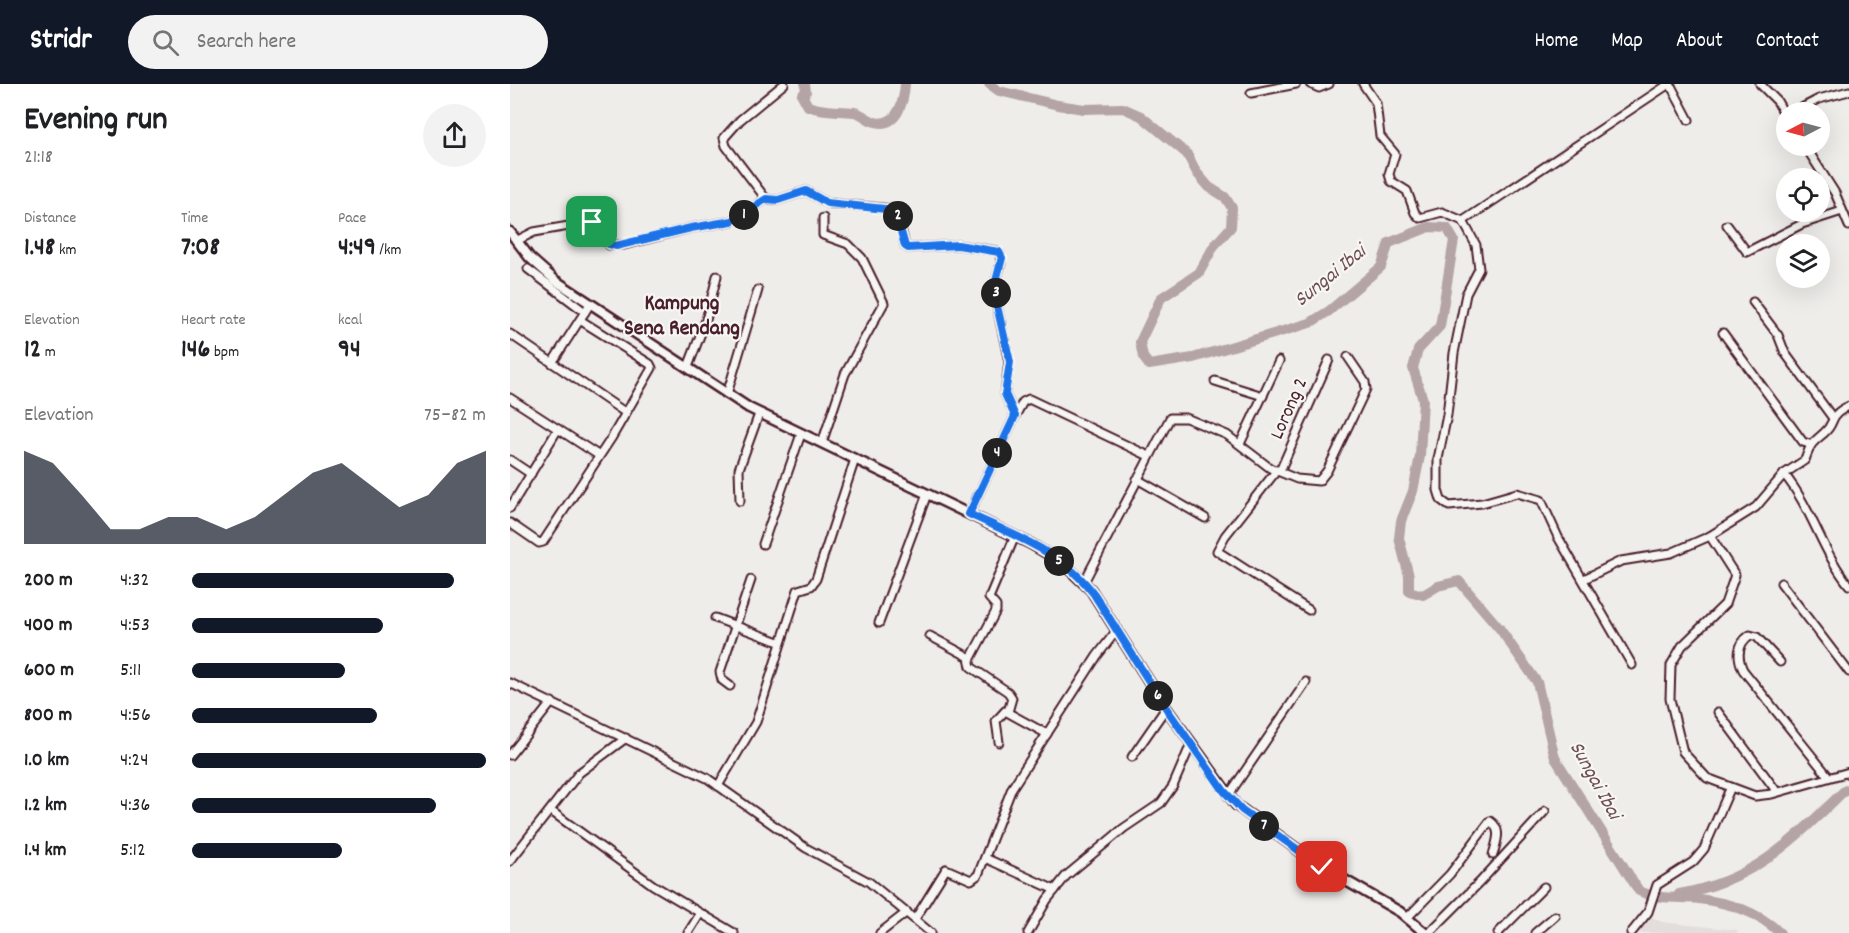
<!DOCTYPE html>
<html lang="en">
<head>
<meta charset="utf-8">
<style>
  :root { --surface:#fff; --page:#f2f2f2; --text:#202124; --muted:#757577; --accent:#111827 }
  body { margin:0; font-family:Dekko,sans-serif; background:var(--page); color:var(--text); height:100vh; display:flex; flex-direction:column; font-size:22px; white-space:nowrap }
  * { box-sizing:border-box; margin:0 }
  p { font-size:20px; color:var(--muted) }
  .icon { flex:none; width:33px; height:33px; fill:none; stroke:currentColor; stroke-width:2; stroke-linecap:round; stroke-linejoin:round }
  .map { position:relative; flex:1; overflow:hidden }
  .drawer { display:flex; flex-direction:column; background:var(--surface); width:510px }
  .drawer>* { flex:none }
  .needle { width:39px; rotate:264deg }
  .fabs { position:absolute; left:1266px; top:18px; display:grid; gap:12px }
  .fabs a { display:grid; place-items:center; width:54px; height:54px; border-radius:50%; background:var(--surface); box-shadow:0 6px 24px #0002; font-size:30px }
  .pin { position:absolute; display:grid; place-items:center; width:51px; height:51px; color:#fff; margin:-26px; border-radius:12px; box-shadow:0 3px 9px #0006 }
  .km { position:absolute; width:30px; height:30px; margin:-15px; border-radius:50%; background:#222; color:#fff; font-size:16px; line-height:30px; text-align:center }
  .round { display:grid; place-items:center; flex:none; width:63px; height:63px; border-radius:32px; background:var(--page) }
  .summary { display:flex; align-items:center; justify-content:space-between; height:102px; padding:0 24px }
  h1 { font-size:33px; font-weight:700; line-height:45px }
  .figures { display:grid; grid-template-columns:repeat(3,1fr); gap:9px; height:102px; padding:6px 24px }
  .figures div { display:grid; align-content:center }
  .figures b { font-size:26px; font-weight:700 }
  .figures small { font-size:16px; font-weight:400 }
  .figures p { font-size:16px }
  .chart { height:168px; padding:12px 24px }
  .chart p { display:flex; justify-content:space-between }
  .chart svg { width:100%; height:108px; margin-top:6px; fill:var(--accent); opacity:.7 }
  ul { padding:0 24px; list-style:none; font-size:20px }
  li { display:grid; grid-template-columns:96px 72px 1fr; align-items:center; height:45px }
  li i { height:15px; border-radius:8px; background:var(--accent) }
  header { display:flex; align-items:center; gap:36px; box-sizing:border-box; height:84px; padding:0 30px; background:var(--accent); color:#fff }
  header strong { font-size:28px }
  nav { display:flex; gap:33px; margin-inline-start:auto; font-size:21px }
  .search { width:420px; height:54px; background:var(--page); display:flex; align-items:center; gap:15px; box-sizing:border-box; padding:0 21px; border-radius:33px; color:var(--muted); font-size:22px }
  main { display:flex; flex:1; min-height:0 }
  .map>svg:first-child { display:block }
  .built { fill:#e3dedc }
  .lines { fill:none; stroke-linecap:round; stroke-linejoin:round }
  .river { stroke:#b4a4a5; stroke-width:10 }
  .minor-casing { stroke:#4a1f2b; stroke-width:11 }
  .major-casing { stroke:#4a1f2b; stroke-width:13 }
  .minor { stroke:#f6f6f2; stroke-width:7 }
  .major { stroke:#f6f6f2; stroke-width:8 }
  .route-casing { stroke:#fff; stroke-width:12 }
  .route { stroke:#1a73e8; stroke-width:8 }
  .labels { text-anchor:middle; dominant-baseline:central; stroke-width:4.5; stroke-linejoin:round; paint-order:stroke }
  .street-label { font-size:20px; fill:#4a1f2b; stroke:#f6f6f2 }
  .water-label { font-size:21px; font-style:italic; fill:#6f4e56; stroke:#f6f6f2 }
  .quarter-label { font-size:22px; font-weight:bold; fill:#4a1f2b; stroke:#f6f6f2 }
</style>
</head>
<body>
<header>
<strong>Stridr</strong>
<div class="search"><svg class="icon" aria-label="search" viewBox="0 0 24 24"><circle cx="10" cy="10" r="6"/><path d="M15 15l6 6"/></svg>Search here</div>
<nav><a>Home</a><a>Map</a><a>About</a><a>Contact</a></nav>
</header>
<main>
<section class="drawer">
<div class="summary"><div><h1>Evening run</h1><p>21:18</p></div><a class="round"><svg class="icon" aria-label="share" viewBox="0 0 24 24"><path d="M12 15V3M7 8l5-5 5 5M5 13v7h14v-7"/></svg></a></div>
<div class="figures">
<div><p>Distance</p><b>1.48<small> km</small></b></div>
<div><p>Time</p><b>7:08</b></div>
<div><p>Pace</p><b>4:49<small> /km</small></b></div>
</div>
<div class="figures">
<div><p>Elevation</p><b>12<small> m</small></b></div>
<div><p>Heart rate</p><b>146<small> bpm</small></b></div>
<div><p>kcal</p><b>94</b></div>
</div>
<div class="chart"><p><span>Elevation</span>75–82 m</p>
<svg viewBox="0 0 160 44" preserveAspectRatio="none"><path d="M0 44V6L10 11L20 24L30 38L40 38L50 33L60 33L70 38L80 33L90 24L100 15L110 11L120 20L130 29L140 24L150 11L160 6V44z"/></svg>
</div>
<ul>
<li><b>200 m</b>4:32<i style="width:89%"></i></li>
<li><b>400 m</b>4:53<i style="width:65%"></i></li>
<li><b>600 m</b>5:11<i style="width:52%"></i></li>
<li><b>800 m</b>4:56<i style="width:63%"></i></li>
<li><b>1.0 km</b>4:24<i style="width:100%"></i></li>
<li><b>1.2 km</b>4:36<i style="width:83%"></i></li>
<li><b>1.4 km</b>5:12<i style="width:51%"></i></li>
</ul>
</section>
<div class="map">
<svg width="1339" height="849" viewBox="0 0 1339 849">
  <rect width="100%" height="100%" fill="#efedea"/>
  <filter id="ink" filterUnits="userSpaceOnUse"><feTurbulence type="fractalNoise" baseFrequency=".0167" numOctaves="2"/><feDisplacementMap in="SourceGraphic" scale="12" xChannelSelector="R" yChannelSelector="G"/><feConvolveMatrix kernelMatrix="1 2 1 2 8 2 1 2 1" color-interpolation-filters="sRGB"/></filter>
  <g filter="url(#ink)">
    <path class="built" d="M1140 832 1152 838 1227 846 1228 849H1124Z"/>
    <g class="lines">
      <g class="river">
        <path d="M295 0 296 8 292 11 298 22C313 28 327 26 344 28 352 29 357 36 365 38 388 44 394 16 395 0"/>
        <path d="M479 0 489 7 548 21 574 25 613 24 631 32 677 70 687 89 699 103 715 113 722 124 721 143 704 162 689 189 651 214 630 258 633 273 639 281 683 274 800 239 819 227 871 183 879 159 919 143 937 144 944 156 930 242 908 266 903 284 913 316 910 372 903 407 891 437 889 454 899 492V507L913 511 928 502 949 497 990 545 1027 598 1045 674 1129 807C1149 816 1168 813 1189 815 1220 819 1247 827 1270 849"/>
        <path d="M1169 810C1245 796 1281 758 1334 707L1339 705"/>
      </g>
      <g class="minor-casing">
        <g id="minor">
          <path d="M800 0 809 4 819 0"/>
          <path d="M853 0 866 19 870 52 885 70 879 90 881 97 897 107 905 129 910 134 932 128 953 137 966 161 969 185 956 210 944 269 937 331 928 375V406L931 416 939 422 972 419 1007 409 1031 416 1048 453 1122 581"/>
          <path d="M1160 0 1179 36"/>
          <path d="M1250 0 1267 17 1276 33"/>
          <path d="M741 9 786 0"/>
          <path d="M1284 28 1309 15 1339 7"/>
          <path d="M1295 62 1325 109 1339 142"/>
          <path d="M256 115 268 116 296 107 317 119 383 125 388 131 395 162 398 164 448 161 486 167 490 170 491 179 486 197 487 222 499 278 495 310 505 332 459 430"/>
          <path d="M256 115 216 62 214 54 230 36 274 0"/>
          <path d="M953 137 1159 0"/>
          <path d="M1217 141 1237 168 1292 140 1332 127"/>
          <path d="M6 157 24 148 82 138 89 142 99 161H114L181 144 222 137 256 115"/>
          <path d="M18 185 75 228"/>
          <path d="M1243 218 1268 251 1275 269 1322 333"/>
          <path d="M1213 249 1293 358 1299 360"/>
          <path d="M0 250 116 329"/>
          <path d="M42 279 80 220"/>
          <path d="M178 283 196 236 207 192"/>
          <path d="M705 297 753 312"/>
          <path d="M217 310 248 206"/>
          <path d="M0 314 88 371"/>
          <path d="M505 332 513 318 519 315 639 372"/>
          <path d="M312 359 335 290 374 219 352 174 338 160 313 151V134"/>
          <path d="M730 360 769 277"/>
          <path d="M0 376 21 390"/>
          <path d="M767 386 715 452 707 467 799 526"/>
          <path d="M770 387 819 276"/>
          <path d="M1274 390C1302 424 1312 468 1339 501"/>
          <path d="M627 395 695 434"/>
          <path d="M230 417 229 385 249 330"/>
          <path d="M0 424 48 345"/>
          <path d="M0 439 29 459 33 458 102 353 142 284 140 280 70 236"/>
          <path d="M1200 452 1225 491 1215 520 1172 562 1161 581 1160 615 1173 668 1197 694 1245 712 1262 710 1339 688"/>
          <path d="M253 460 291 350"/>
          <path d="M1074 495 1111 477 1161 469 1200 452 1246 423 1274 390 1295 376C1301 359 1300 361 1314 349 1327 338 1317 332 1339 322"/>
          <path d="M574 498 660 334H676L717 351 760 384 787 395 809 397 817 387 856 305 855 298 838 273"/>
          <path d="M1271 499 1339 588"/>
          <path d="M205 534 269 558"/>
          <path d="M369 539 417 410"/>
          <path d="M420 552 459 573 461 583 498 608 502 614 498 628"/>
          <path d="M460 576 486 527V522L479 514 505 452"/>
          <path d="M1270 578 1247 553 1240 551C1227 560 1227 573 1233 586L1318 692"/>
          <path d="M0 599 197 694 296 764 359 798 421 849"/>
          <path d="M220 602 212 596 210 588 241 496"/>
          <path d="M1208 628 1267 708"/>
          <path d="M489 658 486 637 495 627 537 650"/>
          <path d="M0 671 42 618"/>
          <path d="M622 673 656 624"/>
          <path d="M208 702 246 638 287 509 288 506 301 502 306 495 345 375"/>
          <path d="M718 712 796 598"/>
          <path d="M41 727 143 801 224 849"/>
          <path d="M475 774 545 806"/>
          <path d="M0 777 69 689 116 654"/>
          <path d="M897 834 940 790 980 737C993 746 986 758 983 771"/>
          <path d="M405 835 436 785 461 796 468 791 502 704 587 572 607 546"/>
          <path d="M178 849 190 830"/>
          <path d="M370 849 397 828"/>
          <path d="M518 849 537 816 556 792 614 744 651 719 663 702 681 660"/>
          <path d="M919 849 970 798 1035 727"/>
          <path d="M988 849 1034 803"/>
          <path d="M1025 849 1045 832"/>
          <path d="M1121 849 1138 828 1147 801 1183 778 1194 765 1220 705"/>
        </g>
      </g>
      <g class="major-casing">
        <path id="major" d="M0 148 20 174 46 197 239 324 521 460 553 479 581 506 654 621 726 721 812 783 890 828 915 849"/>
      </g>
      <use href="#minor" class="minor"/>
      <use href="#major" class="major"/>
    </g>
  </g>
  <g class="lines" filter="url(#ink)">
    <g class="route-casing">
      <path id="route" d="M82 138 89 142 99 160 106 162 181 144 222 137 256 115 268 116 296 107 317 119 385 126 395 162 398 164 448 161 489 168 492 174 486 197 487 222 500 278 495 310 505 332 459 430C503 451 554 469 584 510L654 621 714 707 732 726 812 783"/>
    </g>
    <use href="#route" class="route"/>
  </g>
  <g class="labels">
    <g class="street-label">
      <text transform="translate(780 325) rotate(-66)">Lorong 2</text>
    </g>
    <g class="water-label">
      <text transform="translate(821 193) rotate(-39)">Sungai Ibai</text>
      <text transform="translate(1084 697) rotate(61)">Sungai Ibai</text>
    </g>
    <g class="quarter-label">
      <text x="172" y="220">Kampung<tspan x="172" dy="25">Sena Rendang</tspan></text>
    </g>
  </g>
</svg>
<div class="fabs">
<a><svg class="needle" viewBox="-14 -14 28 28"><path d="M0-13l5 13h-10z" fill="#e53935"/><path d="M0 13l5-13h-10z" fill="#757577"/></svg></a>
<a><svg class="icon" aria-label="locate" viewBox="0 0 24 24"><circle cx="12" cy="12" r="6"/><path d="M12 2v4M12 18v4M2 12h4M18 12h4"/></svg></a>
<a><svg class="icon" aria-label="layers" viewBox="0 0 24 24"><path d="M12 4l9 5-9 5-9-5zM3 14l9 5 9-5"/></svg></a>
</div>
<div class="pin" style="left:82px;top:138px;background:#1e9e55"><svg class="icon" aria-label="arrive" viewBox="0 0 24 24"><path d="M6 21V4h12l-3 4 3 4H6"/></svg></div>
<div class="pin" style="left:812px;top:783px;background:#d93025"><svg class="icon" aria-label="check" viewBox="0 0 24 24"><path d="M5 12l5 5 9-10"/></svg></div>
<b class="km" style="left:234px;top:131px">1</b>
<b class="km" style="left:388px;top:132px">2</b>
<b class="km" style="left:486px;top:209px">3</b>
<b class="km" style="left:487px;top:369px">4</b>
<b class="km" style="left:549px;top:477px">5</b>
<b class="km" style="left:648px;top:612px">6</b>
<b class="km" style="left:754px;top:742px">7</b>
</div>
</main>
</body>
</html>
